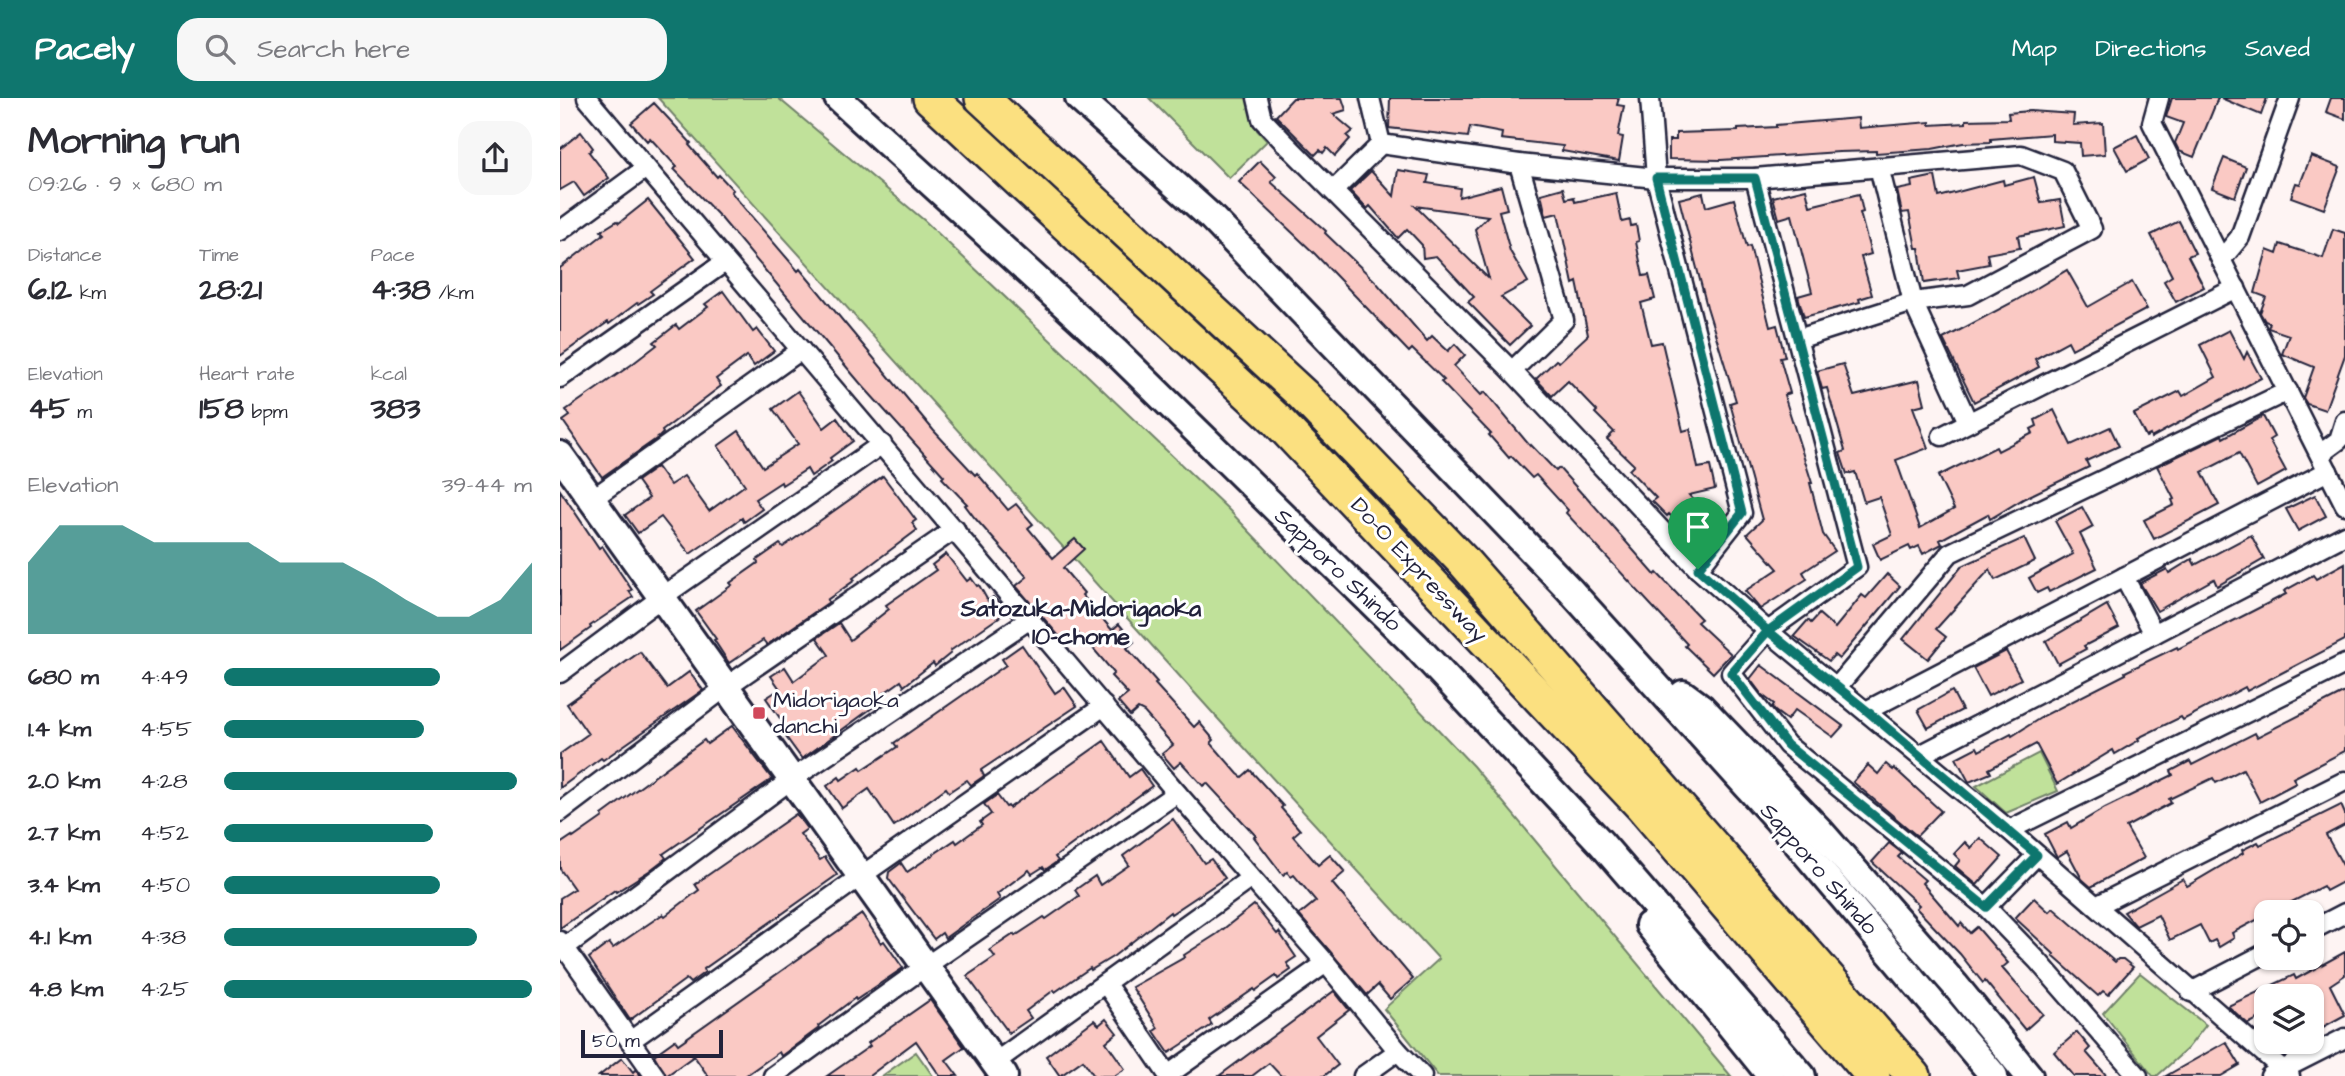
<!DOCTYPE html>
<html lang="en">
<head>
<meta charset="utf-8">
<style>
  :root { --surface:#fff; --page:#f7f7f7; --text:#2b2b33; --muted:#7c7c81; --accent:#0f766e }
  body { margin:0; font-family:"Architects Daughter",sans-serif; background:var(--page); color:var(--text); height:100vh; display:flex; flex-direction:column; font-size:26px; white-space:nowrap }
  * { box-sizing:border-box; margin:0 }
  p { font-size:23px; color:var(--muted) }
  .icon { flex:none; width:38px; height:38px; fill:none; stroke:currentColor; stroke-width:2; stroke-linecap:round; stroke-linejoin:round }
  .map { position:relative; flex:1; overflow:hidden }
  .panel { display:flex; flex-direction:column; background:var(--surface); width:560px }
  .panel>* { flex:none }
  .controls { position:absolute; left:1694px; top:802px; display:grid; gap:14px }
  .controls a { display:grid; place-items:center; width:70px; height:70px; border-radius:14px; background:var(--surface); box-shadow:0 2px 5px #0004; font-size:35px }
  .scale { position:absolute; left:21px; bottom:18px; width:142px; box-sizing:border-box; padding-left:7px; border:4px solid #22223b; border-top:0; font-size:19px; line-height:24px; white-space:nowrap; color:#22223b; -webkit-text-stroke:5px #fff; paint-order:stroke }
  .pin { position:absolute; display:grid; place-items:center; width:60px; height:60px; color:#fff; margin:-72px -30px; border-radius:50% 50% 50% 0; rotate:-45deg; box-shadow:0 0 7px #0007 }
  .pin .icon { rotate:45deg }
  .round { display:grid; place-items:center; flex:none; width:74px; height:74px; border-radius:21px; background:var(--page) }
  .overview { display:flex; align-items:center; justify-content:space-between; height:119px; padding:0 28px }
  h1 { font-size:38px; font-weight:700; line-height:52px }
  .metrics { display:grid; grid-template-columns:repeat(3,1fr); gap:10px; height:119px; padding:7px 28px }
  .metrics div { display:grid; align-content:center }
  .metrics b { font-size:30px; font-weight:700 }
  .metrics small { font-size:19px; font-weight:400 }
  .metrics p { font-size:19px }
  .chart { height:196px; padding:14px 28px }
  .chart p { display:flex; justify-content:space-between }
  .chart svg { width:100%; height:126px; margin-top:7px; fill:var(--accent); opacity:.7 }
  ul { padding:0 28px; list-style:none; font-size:23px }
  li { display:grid; grid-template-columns:112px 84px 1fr; align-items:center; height:52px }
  li i { height:18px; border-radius:9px; background:var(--accent) }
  header { display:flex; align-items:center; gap:42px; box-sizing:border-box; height:98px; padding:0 35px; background:var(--accent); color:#fff }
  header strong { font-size:33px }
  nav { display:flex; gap:38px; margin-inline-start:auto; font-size:24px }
  .search { width:490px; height:63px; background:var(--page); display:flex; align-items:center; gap:18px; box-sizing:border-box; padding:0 24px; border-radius:21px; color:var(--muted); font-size:26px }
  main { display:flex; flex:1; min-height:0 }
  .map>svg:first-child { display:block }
  .green { fill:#c0e19a; stroke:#71826a; stroke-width:2 }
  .building { fill:#fac9c4; stroke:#22223b; stroke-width:2; fill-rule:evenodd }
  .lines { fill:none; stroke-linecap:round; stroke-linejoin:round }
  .street-casing { stroke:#22223b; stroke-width:23 }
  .secondary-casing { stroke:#22223b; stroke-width:32 }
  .highway-casing { stroke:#22223b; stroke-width:38 }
  .street { stroke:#fff; stroke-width:18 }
  .secondary { stroke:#fff; stroke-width:26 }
  .highway { stroke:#fbe080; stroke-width:33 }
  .route-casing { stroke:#fff; stroke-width:14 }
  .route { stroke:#0f766e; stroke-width:9 }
  .poi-dot { fill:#d1495b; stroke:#fff; stroke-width:2.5 }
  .labels { text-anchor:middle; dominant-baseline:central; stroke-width:6; stroke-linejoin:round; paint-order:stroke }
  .street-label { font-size:23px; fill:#22223b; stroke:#fff }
  .poi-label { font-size:23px; fill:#22223b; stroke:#fff; text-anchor:start }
  .neighbourhood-label { font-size:24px; font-weight:bold; fill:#22223b; stroke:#fff }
</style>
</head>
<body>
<header>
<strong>Pacely</strong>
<div class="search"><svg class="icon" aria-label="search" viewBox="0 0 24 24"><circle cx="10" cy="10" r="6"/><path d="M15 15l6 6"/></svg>Search here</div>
<nav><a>Map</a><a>Directions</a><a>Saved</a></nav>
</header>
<main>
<section class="panel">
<div class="overview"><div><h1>Morning run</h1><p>09:26 · 9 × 680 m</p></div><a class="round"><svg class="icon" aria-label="share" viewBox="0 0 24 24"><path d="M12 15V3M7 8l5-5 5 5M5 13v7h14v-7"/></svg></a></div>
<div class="metrics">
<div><p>Distance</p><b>6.12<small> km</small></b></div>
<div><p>Time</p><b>28:21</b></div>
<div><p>Pace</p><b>4:38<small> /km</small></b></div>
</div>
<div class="metrics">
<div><p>Elevation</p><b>45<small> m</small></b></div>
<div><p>Heart rate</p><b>158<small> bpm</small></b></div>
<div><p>kcal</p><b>383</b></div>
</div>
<div class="chart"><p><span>Elevation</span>39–44 m</p>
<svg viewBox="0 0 160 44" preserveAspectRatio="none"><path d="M0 44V19L10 6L20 6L30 6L40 12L50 12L60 12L70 12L80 19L90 19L100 19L110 25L120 32L130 38L140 38L150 32L160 19V44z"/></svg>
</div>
<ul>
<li><b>680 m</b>4:49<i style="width:70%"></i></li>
<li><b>1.4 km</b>4:55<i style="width:65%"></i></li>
<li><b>2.0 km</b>4:28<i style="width:95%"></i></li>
<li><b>2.7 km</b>4:52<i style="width:68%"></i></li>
<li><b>3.4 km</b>4:50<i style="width:70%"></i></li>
<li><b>4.1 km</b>4:38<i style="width:82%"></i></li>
<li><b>4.8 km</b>4:25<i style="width:100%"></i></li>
</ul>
</section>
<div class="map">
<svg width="1785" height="978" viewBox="0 0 1785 978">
  <rect width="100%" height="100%" fill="#fef4f3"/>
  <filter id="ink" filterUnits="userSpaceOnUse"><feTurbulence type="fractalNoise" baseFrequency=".0143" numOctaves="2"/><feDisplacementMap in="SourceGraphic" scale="14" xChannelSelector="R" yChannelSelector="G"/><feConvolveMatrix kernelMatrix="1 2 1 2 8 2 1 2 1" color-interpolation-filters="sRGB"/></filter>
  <g filter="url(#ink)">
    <g class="green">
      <path d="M98 0H218L365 123 668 411 913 668 1171 978H878L824 911 879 861 669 633Z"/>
      <path d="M589 0H690L697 32 707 43 669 80Z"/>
      <path d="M1479 655 1498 693 1446 715 1416 688Z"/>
      <path d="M1580 875 1646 927 1627 951 1597 978H1593L1543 915Z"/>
      <path d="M356 954 373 978H322Z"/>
    </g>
    <g class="building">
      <path d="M733 0H782L786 12 773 16 793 33 787 38 790 41 775 58 767 50 763 55 760 52 755 57 716 18Z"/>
      <path d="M830 0H1059L1057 7 1064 8 1058 38 1063 39 1059 63 1002 53 1003 48 941 41 942 35 910 29 908 39 829 30Z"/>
      <path d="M1612 0H1658L1634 59 1619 53 1615 45 1623 25 1606 19Z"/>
      <path d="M1661 0H1707L1701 17Z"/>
      <path d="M1771 0H1785V21L1766 14Z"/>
      <path d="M94 5 131 45 129 47 157 79 159 77 173 92 171 94 191 118 238 173 240 171 374 333 415 377 417 375 448 412 456 406 473 426 468 430 493 460 515 441 524 451 503 470 524 495 522 497 552 532 559 526 574 544 567 550 597 584 595 586 634 629 639 624 654 642 651 645 678 676 682 679 690 672 723 708 721 710 740 732 733 738 758 767 770 757 785 774 772 785 853 881 830 901 818 887 807 897 739 817 756 803 734 777 731 779 727 774 723 777 694 739 696 738 647 685 643 688 621 664 614 670 602 656 613 647 584 614 578 611 570 618 558 604 568 596 551 578 554 575 526 542 525 543 516 533 504 544 456 488 467 479 414 419 405 407 407 406 382 380 384 378 300 285 161 120 114 71 117 69 90 40 87 43 71 25Z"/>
      <path d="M1470 13 1514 16 1513 27 1543 25 1545 56 1521 58 1520 45 1492 43V36L1431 41V44L1403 45 1372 51 1316 55V53L1279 54 1161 62 1109 61V42H1116V35L1178 33V31L1216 29V27L1298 20 1299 30 1370 24V27L1406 25V22L1449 21 1448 15Z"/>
      <path d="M21 34 33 50 29 54 49 80 24 98 14 84 0 92V51Z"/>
      <path d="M1577 37 1589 61 1567 73 1554 49Z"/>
      <path d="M1751 58 1780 69 1764 111 1731 99 1736 85 1740 86Z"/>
      <path d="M1664 60 1686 69 1675 99 1652 90Z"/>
      <path d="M700 63 716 79 711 84 766 133 765 135 816 184 867 243 872 238 888 253 895 246 905 257 894 268 921 297 925 294 970 348 971 347 996 373 999 370 1024 398 1025 397 1095 477 1097 475 1141 521 1137 524 1171 556 1153 575 1125 548 1127 546 1006 415 1008 412 976 377 972 380 951 358 949 360 929 337 931 336 881 284 884 282 852 251 849 254 755 156 679 84Z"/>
      <path d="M838 72 869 77 867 85 900 90 899 99 941 88 947 111 939 113 950 153 968 184 941 199 970 228 950 247 908 204 914 199 876 158 863 160 862 147 847 131 838 140 810 108 807 111 790 93 811 73 834 98ZM855 108 928 118 915 131 929 181Z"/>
      <path d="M1375 78 1379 99 1443 82 1444 87 1474 79 1481 105 1500 102 1505 128 1458 138 1460 150 1427 156 1429 166 1397 172 1399 180 1364 185 1359 150H1356L1349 114 1342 115 1337 92 1352 89 1351 83Z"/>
      <path d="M1003 90 1006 101 1014 99 1015 104 1056 95 1062 124 1070 122 1071 128 1076 127 1079 143 1076 144 1083 178 1089 177 1095 201 1081 205 1091 246 1102 244 1123 333 1130 331 1138 370 1150 368 1155 391 1129 397 1154 424 1134 443 1109 416 1107 418 1092 403 1096 400 1069 372 1074 367 1047 341 1054 334 1035 315 1037 313 1008 283 992 298 976 281 996 262 999 264 1028 237 1017 184 1013 186 998 115 986 118 981 96Z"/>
      <path d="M1246 91 1250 108 1299 96 1303 114 1300 115 1311 156 1301 159 1312 197 1299 201 1300 204 1244 219 1238 198 1252 194 1232 117 1219 121 1213 99Z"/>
      <path d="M1143 95 1146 109 1174 101 1187 149 1190 148 1210 229 1217 227 1225 259 1220 260 1230 295 1224 297 1252 385H1250L1263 436 1275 453 1243 474 1247 481 1200 511 1185 493 1218 471 1187 436 1202 422 1170 305 1176 303 1147 209 1119 101Z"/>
      <path d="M88 102 135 160 90 193 93 196 78 206 77 205 49 226 48 224 0 258V170L44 136 41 133 57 123 59 125Z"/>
      <path d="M1619 123 1635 155 1628 158 1644 189 1616 204 1604 183 1612 178 1591 137Z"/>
      <path d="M1773 131 1785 135V257L1765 312 1747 306 1743 300 1754 269 1722 256 1729 237 1708 230 1710 225 1705 223 1700 215 1706 199 1695 195 1707 152 1717 156 1720 146 1763 160Z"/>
      <path d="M1507 172 1528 209 1572 184 1587 211 1512 251 1508 243 1475 261 1479 269 1414 304 1383 241 1455 203Z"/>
      <path d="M163 193 193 234 197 231 214 253 194 268 187 258 156 281 161 288 102 333 103 335 99 339 42 379 3 323 10 318 6 312 71 267 97 247 94 244 116 227 119 231 148 209 145 206Z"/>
      <path d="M1669 232 1684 261 1687 254 1701 280 1591 340 1590 337 1586 339 1574 316 1620 293 1623 298 1656 279 1640 247Z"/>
      <path d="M1283 266 1294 298 1359 282 1365 306 1353 309 1368 350 1336 362 1360 430 1394 411 1378 378 1436 349 1438 353 1473 335 1471 331 1477 328 1475 322 1494 312 1511 347 1550 329 1559 348 1526 363 1529 369 1465 400 1430 421 1428 416 1380 442 1382 446 1363 456 1359 448 1351 452 1349 448 1320 462 1313 446 1332 437 1319 399 1304 404 1295 374 1287 376 1280 355 1285 353 1267 290 1262 291 1257 273Z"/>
      <path d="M238 293 264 330 277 320 293 343 270 360 272 363 251 378 247 371 222 387 221 384 195 401 202 411 184 424 182 420 130 456 101 419 78 435 65 417 89 400 77 383 97 369 110 387 124 378 149 413 185 387 158 348 179 333 203 369 238 346 213 311Z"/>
      <path d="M1703 318 1714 339 1709 342 1726 373 1697 389 1679 355 1642 374 1659 407 1594 441 1584 422 1614 407 1612 402 1614 401 1597 368 1662 337 1663 340Z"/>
      <path d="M323 378 356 422 352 425 357 432 293 480 295 482 267 502 269 504 207 547 203 542 169 565 154 542 156 541 136 513 172 487 170 485 198 465 197 462 220 446 223 449Z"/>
      <path d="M0 392 39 450 42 448 72 492 69 493 73 499 30 528 31 530 0 552Z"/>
      <path d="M1755 397 1766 418 1738 433 1726 411Z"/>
      <path d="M1522 409 1533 429 1520 436 1537 470 1489 494 1487 490 1477 495 1469 480 1513 456 1495 423Z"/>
      <path d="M1691 437 1704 461 1657 488 1654 481 1597 513 1580 485 1607 471 1609 475 1632 461 1635 467Z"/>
      <path d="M1464 440 1475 463 1435 482 1430 471 1376 531 1386 539 1368 561 1343 541 1402 468Z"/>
      <path d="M386 456 407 483 411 480 417 488 419 487 428 503 433 499 448 513 390 553 391 555 375 568 373 565 344 588 341 583 313 603 316 607 242 661 226 639 231 636 206 600 220 591 211 578 225 569 234 583 269 557 257 540 279 525 290 542 329 511 326 507 376 472 372 467Z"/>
      <path d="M1785 465V542L1687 593 1685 589 1623 622 1621 619 1578 640 1579 642 1555 656 1553 652 1497 686 1476 646 1429 671 1431 675 1409 684 1396 660 1417 649 1419 653 1451 636 1452 638 1485 617 1566 576 1565 574 1617 549 1618 551 1687 516 1726 496 1724 493 1753 477 1756 481Z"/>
      <path d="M1327 476 1340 488 1279 561 1274 557 1269 563 1234 538 1248 522 1251 525 1259 516 1275 530 1302 497 1306 500Z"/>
      <path d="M1547 507 1559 530 1524 548 1526 551 1498 566 1486 543Z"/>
      <path d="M462 547 495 595 504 589 517 608 421 672 424 678 411 687 407 682 389 694 386 690 334 728 309 691 282 710 267 688 279 679 281 682 300 669 302 672 337 649 334 645 446 567 442 561Z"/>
      <path d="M1446 553 1461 581 1428 598 1413 570Z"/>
      <path d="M80 554 107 590 129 574 143 592 43 662 41 660 0 690V656L28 636 7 606Z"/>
      <path d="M1201 567 1283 628 1273 639 1235 612 1227 622 1215 613 1212 609 1214 606 1202 597 1190 581Z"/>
      <path d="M1392 593 1402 612 1368 630 1358 612Z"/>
      <path d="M1785 594V653L1733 680 1736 685 1700 704 1683 671 1656 685 1653 680 1609 701 1611 705 1566 729 1584 760 1531 789 1522 781 1507 753 1497 759 1485 736 1508 724 1511 730 1545 710 1613 677 1611 673 1630 663 1632 667 1695 635 1697 639Z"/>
      <path d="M172 628 212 681 103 756 106 760 89 773 56 794 55 792 0 830V800L14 791 0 771V746L12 738 13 740 43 719 42 717 144 642 147 646Z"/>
      <path d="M544 643 569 679 580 671 592 688 495 759 498 763 485 772 483 769 472 776 469 772 437 796 440 801 403 827 385 840 382 835 374 841 328 780 329 774 341 765 347 774 395 742 397 745 422 727 420 724 431 716 424 706 437 697 446 709 448 708 449 710Z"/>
      <path d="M1326 666 1333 672 1334 670 1381 713 1357 738 1293 684 1308 667 1318 676Z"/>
      <path d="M1781 707 1785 716V727L1766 737 1785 771V783L1766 793 1763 788 1712 814H1706V817L1672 835 1674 840 1659 849 1655 842 1649 845 1640 827 1610 842 1598 817 1576 828 1564 814 1623 781 1627 788 1683 755 1682 752 1698 744 1700 747Z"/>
      <path d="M236 716 247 731 240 736 260 762 265 759 277 777 144 871 145 874 130 885 126 881 70 922 29 860 49 845 53 850 103 816 105 818 139 792 135 786Z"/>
      <path d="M613 721 644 765 651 761 665 780 611 816 610 814 554 858 531 872 530 870 495 894 494 892 466 913 471 920 449 935 407 878 435 859 430 852 454 836 455 838 484 819 486 821 519 798 515 792 535 778 540 787 569 767 563 758Z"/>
      <path d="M1420 740 1442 759 1417 787 1395 768 1400 762 1394 756 1405 744 1411 750Z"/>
      <path d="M1329 745 1342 755 1338 759 1365 782 1362 785 1399 828 1401 825 1410 835 1417 829 1448 865 1442 870 1483 916 1465 932 1425 883 1423 885 1400 856 1356 810 1359 807 1312 764Z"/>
      <path d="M1474 800 1489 814 1493 810 1555 864 1558 861H1563L1573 869 1548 897 1543 893 1538 898 1493 858 1494 856 1455 820Z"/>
      <path d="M694 807 717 836 719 834 736 859 727 865 731 872 718 881 716 878 695 893 694 891 649 922 652 927 609 955 594 933 598 930 572 889 625 859 624 857 657 836Z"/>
      <path d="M302 816 321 845 324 843 343 870 296 902 295 900 258 928 259 930 221 958 219 954 185 978H148L134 958 106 978 94 957 115 942 118 946Z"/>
      <path d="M1785 854V877L1770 887 1785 917 1761 930 1752 911V898H1706V917L1688 926 1668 908 1734 877 1736 881Z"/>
      <path d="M774 893 789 912 756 938 778 967 764 978H721L709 965 692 978H659Z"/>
      <path d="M370 902 404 949 386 962 398 978H380L356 943 309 978H267L310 948 308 945Z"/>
      <path d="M546 921 557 935 546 944 565 971 554 978H534L523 962 500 978 486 958 534 922 539 927Z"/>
      <path d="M1517 934 1530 950 1526 954 1547 978H1514L1494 954Z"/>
      <path d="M1666 944 1680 967 1661 978H1606Z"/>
      <path d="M62 960 73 974 76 971 81 978H39Z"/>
    </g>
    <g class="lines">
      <g class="street-casing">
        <g id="street">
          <path d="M27 0 617 695 766 865 838 953 862 978"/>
          <path d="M697 0 702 21 723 43 952 273 1138 471 1208 533 1449 732 1730 978"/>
          <path d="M810 0 821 46"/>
          <path d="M1090 0 1096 80 1182 415 1138 471"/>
          <path d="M1599 0 1592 25 1785 407"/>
          <path d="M1319 69 1353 204 1408 324"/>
          <path d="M1195 80 1297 469 1208 533 1171 575 1227 647 1426 809 1478 863 1578 978"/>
          <path d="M773 93 821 46 959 66 1096 80H1195L1461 57 1503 73 1532 131 1408 197 1353 204 1238 241"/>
          <path d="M0 133 86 70"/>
          <path d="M1661 162 1680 139 1730 0"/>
          <path d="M952 273 1004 222 959 66"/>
          <path d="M0 280 165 164"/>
          <path d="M1382 338 1676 190"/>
          <path d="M1760 356 1779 342 1785 323"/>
          <path d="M32 401 241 252"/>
          <path d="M1564 479 1594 536"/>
          <path d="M0 575 102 499 322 346"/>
          <path d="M1277 589 1390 455 1728 293"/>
          <path d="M1306 613 1768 373"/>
          <path d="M1360 657 1785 437"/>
          <path d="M0 714 166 589 395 431"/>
          <path d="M1449 732 1785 566"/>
          <path d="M1536 808 1785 683"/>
          <path d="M1426 809 1477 757"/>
          <path d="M1752 832 1785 815"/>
          <path d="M0 843 95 978"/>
          <path d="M4 850 232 681 470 521"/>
          <path d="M546 886 608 977 766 865"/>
          <path d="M1631 894 1706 855"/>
          <path d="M70 943 301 778 544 608"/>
          <path d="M434 965 691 780"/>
          <path d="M213 978 366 868 617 695"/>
          <path d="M803 978 838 953"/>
          <path d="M1710 978 1785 940"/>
        </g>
      </g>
      <g class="secondary-casing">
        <g id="secondary">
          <path d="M278 0 555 253 855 547 1041 745 1242 978"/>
          <path d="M519 0 651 119 1009 491 1216 720 1434 978"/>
          <path d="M0 357 444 978"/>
          <path d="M1123 596 1142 610 1260 733 1395 887 1469 978"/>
          <path d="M1089 827 1211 978"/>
        </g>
      </g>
      <g class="highway-casing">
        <g id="highway">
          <path d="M370 0 716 321 1082 708 1313 978"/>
          <path d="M422 0 743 297 903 463 1354 978"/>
        </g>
      </g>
      <use href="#street" class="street"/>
      <use href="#secondary" class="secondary"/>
      <use href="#highway" class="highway"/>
    </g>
  </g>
  <g class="lines" filter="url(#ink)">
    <g class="route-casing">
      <path id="route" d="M1138 471 1208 533 1171 575 1227 647 1426 809 1477 757 1306 612 1208 533 1297 469 1195 80H1096L1182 415 1138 471"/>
    </g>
    <use href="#route" class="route"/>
  </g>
  <rect class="poi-dot" x="192" y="608" width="14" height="14" rx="3.5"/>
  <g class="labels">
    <g class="street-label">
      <text transform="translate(778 472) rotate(44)">Sapporo Shindo</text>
      <text transform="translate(859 472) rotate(47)">Do-O Expressway</text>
      <text transform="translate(1259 771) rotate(49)">Sapporo Shindo</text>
    </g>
    <g class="poi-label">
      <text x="213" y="602">Midorigaoka<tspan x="213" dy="26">danchi</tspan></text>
    </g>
    <g class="neighbourhood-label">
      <text x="521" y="511">Satozuka-Midorigaoka<tspan x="521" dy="28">10-chome</tspan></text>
    </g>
  </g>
</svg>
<div class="controls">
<a><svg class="icon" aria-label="locate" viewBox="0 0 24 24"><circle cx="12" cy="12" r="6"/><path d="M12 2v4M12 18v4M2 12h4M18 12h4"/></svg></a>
<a><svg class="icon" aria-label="layers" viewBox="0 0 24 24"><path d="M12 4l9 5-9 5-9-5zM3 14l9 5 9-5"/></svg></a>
</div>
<div class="scale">50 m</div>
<div class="pin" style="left:1138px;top:471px;background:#1e9e55"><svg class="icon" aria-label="arrive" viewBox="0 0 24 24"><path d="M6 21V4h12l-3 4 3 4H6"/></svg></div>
</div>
</main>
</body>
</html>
